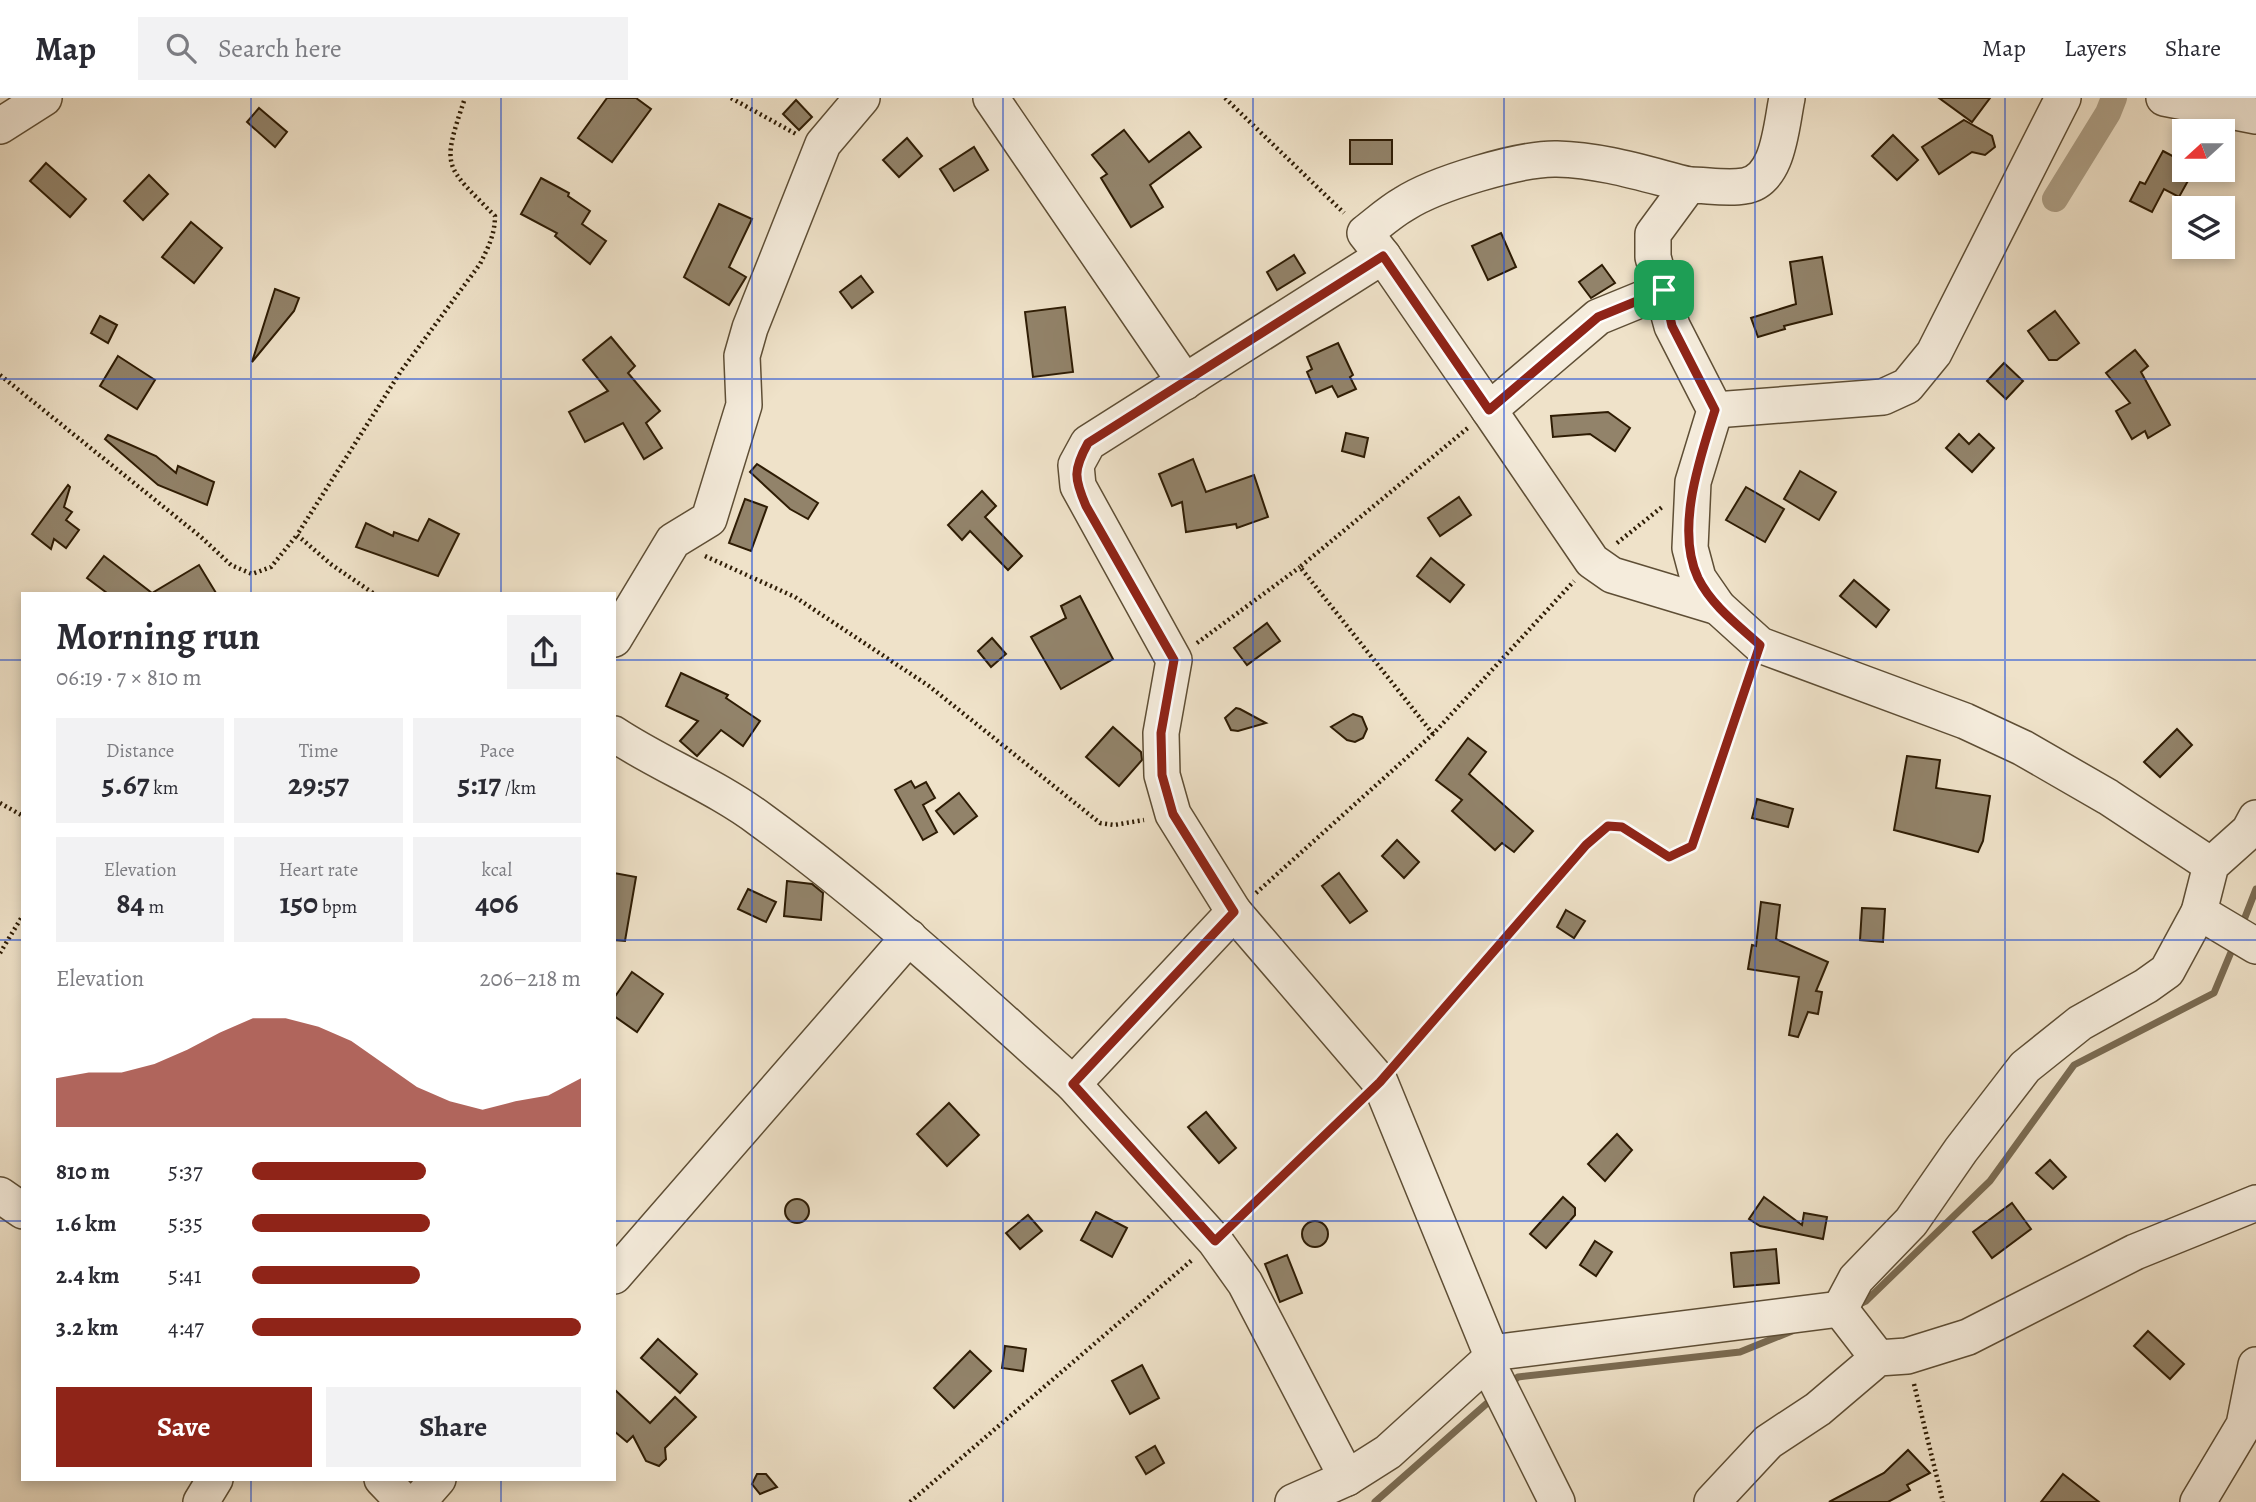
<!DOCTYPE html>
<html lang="en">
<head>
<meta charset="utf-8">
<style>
  :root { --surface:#fff; --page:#f2f2f3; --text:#2b2b33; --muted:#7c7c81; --line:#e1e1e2; --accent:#8f2418 }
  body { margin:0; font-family:Alegreya,serif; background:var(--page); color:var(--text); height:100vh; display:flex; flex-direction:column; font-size:26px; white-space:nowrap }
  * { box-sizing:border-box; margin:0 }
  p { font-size:23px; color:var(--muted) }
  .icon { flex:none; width:38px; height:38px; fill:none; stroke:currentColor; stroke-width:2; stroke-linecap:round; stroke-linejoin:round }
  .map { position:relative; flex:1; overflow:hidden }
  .side { position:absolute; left:21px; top:494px; width:595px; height:889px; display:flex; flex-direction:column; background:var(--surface); border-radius:0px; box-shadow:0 4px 10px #0003 }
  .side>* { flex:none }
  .needle { width:46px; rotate:249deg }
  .fabs { position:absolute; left:2172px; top:21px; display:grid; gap:14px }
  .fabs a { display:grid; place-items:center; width:63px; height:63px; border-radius:0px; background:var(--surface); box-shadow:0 4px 10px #0003; font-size:35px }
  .pin { position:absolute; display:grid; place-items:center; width:60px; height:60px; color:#fff; margin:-30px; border-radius:14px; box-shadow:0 4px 10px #0006 }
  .round { display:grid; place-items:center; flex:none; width:74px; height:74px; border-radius:0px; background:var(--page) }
  .head { display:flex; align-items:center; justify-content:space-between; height:119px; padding:0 35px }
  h1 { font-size:38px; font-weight:600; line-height:52px }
  .stats { display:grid; grid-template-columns:repeat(3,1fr); gap:10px; height:119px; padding:7px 35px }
  .stats div { display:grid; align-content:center; border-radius:0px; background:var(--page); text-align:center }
  .stats b { font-size:30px; font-weight:600 }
  .stats small { font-size:19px; font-weight:400 }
  .stats p { font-size:19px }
  .chart { height:196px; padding:14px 35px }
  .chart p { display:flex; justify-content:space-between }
  .chart svg { width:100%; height:126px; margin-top:7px; fill:var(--accent); opacity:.7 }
  .action { display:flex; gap:14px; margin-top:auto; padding:14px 35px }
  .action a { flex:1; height:80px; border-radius:0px; background:var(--accent); color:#fff; font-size:28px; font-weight:600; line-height:80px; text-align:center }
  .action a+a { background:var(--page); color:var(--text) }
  ul { padding:0 35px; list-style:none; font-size:23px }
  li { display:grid; grid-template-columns:112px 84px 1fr; align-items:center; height:52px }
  li i { height:18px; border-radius:9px; background:var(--accent) }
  header { display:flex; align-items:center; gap:42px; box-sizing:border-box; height:98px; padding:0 35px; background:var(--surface); border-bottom:2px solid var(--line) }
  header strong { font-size:33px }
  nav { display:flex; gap:38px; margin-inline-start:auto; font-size:24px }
  .search { width:490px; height:63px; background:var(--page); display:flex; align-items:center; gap:18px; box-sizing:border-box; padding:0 24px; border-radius:0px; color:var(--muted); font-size:26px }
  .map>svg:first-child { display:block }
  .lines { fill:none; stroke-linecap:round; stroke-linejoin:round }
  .stream { stroke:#7a6b52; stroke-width:7 }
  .canal { stroke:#ad9f86; stroke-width:26 }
  .building { fill:#92836a; stroke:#2e1c04; stroke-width:2 }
  .minor-casing { stroke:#5e4e35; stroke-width:38 }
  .path { stroke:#2e1c04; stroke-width:4.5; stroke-dasharray:2 3.5; stroke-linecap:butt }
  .minor { stroke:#f5ecdc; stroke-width:35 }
  .route-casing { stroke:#fff; stroke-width:14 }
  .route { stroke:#8f2418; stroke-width:9 }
  .grid { fill:none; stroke:#1d4ed8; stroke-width:2; stroke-opacity:0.55 }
</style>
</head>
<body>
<header>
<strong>Map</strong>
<div class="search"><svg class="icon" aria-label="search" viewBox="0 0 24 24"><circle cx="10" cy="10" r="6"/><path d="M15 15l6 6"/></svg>Search here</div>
<nav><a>Map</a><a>Layers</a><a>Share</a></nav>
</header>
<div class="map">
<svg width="2256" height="1404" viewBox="0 0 2256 1404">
  <rect width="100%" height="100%" fill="#efe2c9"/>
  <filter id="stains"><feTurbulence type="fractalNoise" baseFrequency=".00286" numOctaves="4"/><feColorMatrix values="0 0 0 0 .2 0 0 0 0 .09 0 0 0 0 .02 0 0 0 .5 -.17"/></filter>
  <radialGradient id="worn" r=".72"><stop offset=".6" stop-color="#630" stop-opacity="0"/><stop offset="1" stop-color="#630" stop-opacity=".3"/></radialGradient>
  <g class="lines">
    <g class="stream">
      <path d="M2242 827 2256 791"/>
      <path d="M1855 1208 1866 1203 1990 1083 2074 967 2214 895 2234 847"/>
      <path d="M1510 1286 1518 1279 1740 1254 1792 1233"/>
      <path d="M1375 1404 1493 1300"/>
    </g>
    <path class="canal" d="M2055 101 2108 15 2114 0"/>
  </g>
  <g class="building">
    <path d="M607 0H636L651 11 612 64 578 40Z"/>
    <path d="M1939 0H1990L1972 24Z"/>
    <path d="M796 2 812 19 799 32 783 16Z"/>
    <path d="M259 10 287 34 275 49 247 24Z"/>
    <path d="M1964 22 1992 38 1995 49 1985 57 1972 54 1939 76 1922 49Z"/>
    <path d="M1124 32 1149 64 1189 34 1201 49 1150 87 1163 109 1131 129 1101 80 1107 76 1092 57Z"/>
    <path d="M1893 37 1918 62 1897 82 1872 58Z"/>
    <path d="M907 40 922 58 899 79 883 62Z"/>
    <rect x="1350" y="42" width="42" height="24"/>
    <path d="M974 49 988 72 954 93 940 71Z"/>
    <path d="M2163 53 2184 64V72H2194L2179 99 2164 91 2152 114 2130 103 2140 84 2145 86Z"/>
    <path d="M46 65 86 101 70 119 30 83Z"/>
    <path d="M149 77 168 96 143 122 124 103Z"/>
    <path d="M541 80 569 95 568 98 590 113 582 126 606 143 590 166 555 138 557 135 521 116Z"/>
    <path d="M719 106 752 121 729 169 746 179 729 207 684 179Z"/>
    <path d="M191 124 222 150 194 185 162 159Z"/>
    <path d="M1501 135 1516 169 1488 182 1472 148Z"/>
    <path d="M1294 157 1305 175 1277 192 1267 174Z"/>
    <path d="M1822 159 1832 216 1784 228 1785 231 1758 239 1751 220 1796 206 1790 164Z"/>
    <path d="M1602 167 1615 185 1591 200 1579 184Z"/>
    <path d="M861 178 873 194 852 210 840 194Z"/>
    <path d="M275 191 299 200 294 213 252 264Z"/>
    <path d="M1065 209 1073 274 1033 279 1025 214Z"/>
    <path d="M2055 213 2079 245 2057 262H2049L2028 233Z"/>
    <path d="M100 218 117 227 108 245 91 235Z"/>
    <path d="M611 239 635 268 628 275 660 313 646 325 662 350 644 361 623 325 585 344 569 314 608 293 583 262Z"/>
    <path d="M1338 245 1353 277 1350 279 1356 291 1338 299 1332 288 1316 295 1307 274 1312 271 1307 259Z"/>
    <path d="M2135 252 2148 268 2141 274 2170 327 2148 340 2145 333 2132 341 2116 313 2130 305 2106 275Z"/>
    <path d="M118 258 155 282 137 311 100 288Z"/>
    <path d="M2004 265 2023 283 2006 301 1987 283Z"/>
    <path d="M1608 314 1630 330 1615 353 1590 336 1553 339 1551 318Z"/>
    <path d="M1346 335 1368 340 1364 359 1342 353Z"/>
    <path d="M1959 336 1969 346 1979 336 1994 350 1972 374 1946 350Z"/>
    <path d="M108 337 156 358 176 375 178 368 214 384 207 407 158 387 105 341Z"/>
    <path d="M1193 361 1206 394 1254 377 1268 419 1237 430 1236 426 1186 434 1182 404 1172 408 1159 376Z"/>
    <path d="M757 366 818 405 808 421 790 411 750 374Z"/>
    <path d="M1800 373 1836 394 1819 422 1784 401Z"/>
    <path d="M68 387 70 389 64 409 72 414 66 422 79 432 66 450 54 441 51 451 32 436Z"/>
    <path d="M1746 389 1784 411 1765 444 1726 422Z"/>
    <path d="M982 393 996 408 985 419 1022 458 1008 472 970 433 962 442 948 427Z"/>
    <path d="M1459 399 1471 417 1440 438 1428 420Z"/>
    <path d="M745 401 767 409 751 453 729 445Z"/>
    <path d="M429 421 459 436 438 478 356 449 366 425 393 438 394 434 418 443Z"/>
    <path d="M104 458 152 495 199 467 216 495H107L87 480Z"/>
    <path d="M1431 460 1464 487 1450 504 1417 478Z"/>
    <path d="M1854 482 1889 512 1876 529 1840 498Z"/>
    <path d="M1080 498 1113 561 1061 591 1031 539 1066 520 1061 508Z"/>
    <path d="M1267 525 1280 543 1247 567 1234 550Z"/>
    <path d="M992 540 1006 556 991 569 978 553Z"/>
    <path d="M681 575 728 597 726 600 760 623 743 648 721 632 697 658 680 643 698 623 666 608Z"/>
    <path d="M1236 610 1240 611 1266 625 1238 633 1231 632 1225 620Z"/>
    <path d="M1353 616 1362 619 1367 631 1363 640 1355 644 1347 642 1331 629Z"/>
    <path d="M1113 629 1141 654 1142 662 1119 688 1086 659Z"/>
    <path d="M2177 631 2192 647 2160 679 2144 664Z"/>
    <path d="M1468 640 1486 654 1469 676 1533 733 1514 754 1502 745 1495 752 1452 713 1462 702 1436 682Z"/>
    <path d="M1907 658 1940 662 1936 690 1990 698 1983 743 1978 754 1894 732Z"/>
    <path d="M911 683 915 690 926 684 935 700 923 707 937 734 923 742 895 692Z"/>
    <path d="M959 695 977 718 954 736 936 713Z"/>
    <path d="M1757 701 1793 711 1788 729 1752 720Z"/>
    <path d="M1397 742 1419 764 1404 780 1382 758Z"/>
    <path d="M614 775 636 779 625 843 614 842Z"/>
    <path d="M1339 775 1367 813 1350 825 1322 788Z"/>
    <path d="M787 783 812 786 823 795 821 822 784 818Z"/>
    <path d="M748 791 776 804 766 824 738 811Z"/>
    <path d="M1761 804 1780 807 1776 841 1828 864 1816 893 1822 894 1818 916 1808 914 1798 939 1789 937 1799 879 1748 871 1752 847 1756 848Z"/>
    <path d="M1862 810 1885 811 1883 844 1860 842Z"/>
    <path d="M1566 812 1585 823 1574 840 1557 829Z"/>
    <path d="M632 874 663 896 637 934 614 918V900Z"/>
    <path d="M949 1005 979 1037 947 1068 917 1036Z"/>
    <path d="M1206 1014 1236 1050 1219 1065 1188 1029Z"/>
    <path d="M1617 1036 1632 1052 1605 1083 1588 1066Z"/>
    <path d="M2050 1062 2066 1079 2053 1091 2036 1075Z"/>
    <path d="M1563 1099 1575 1110V1117L1546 1150 1530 1136Z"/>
    <path d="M1764 1099 1802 1127 1804 1115 1827 1119 1823 1141 1760 1128 1749 1121Z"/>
    <circle cx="797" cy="1113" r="12"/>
    <path d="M2012 1105 2031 1131 1992 1160 1973 1134Z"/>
    <path d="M1096 1114 1127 1130 1112 1159 1081 1142Z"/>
    <path d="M1028 1117 1042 1133 1020 1151 1006 1135Z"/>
    <circle cx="1315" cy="1136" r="13"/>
    <path d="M1595 1143 1612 1154 1596 1178 1580 1167Z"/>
    <path d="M1776 1151 1779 1185 1734 1189 1731 1155Z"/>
    <path d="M1287 1157 1302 1195 1280 1204 1265 1166Z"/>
    <path d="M2148 1233 2184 1266 2170 1281 2134 1248Z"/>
    <path d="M658 1241 697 1276 680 1295 641 1260Z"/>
    <path d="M1005 1248 1026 1251 1023 1273 1002 1270Z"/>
    <path d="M970 1253 991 1273 954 1310 934 1290Z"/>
    <path d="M1142 1267 1159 1300 1130 1316 1112 1283Z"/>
    <path d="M614 1291 650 1325 675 1299 696 1319 665 1350 666 1361 659 1368 646 1363 633 1338 627 1344 614 1333Z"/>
    <path d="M1155 1348 1164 1365 1146 1376 1136 1359Z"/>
    <path d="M1908 1352 1930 1375 1907 1387 1910 1392 1888 1404H1829L1884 1375Z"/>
    <path d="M757 1376H766L777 1389 760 1396 752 1386Z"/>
    <path d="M2063 1376 2099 1404H2041Z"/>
  </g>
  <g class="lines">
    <g class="minor-casing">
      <g id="minor">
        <path d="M991 0 1185 284"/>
        <path d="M1787 0C1781 28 1779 83 1744 88 1727 91 1706 87 1689 87L1653 136V159L1672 228 1715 312 1693 384 1690 450 1698 480 1718 509 1760 547 1965 623 2023 650 2108 699 2211 767"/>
        <path d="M2164 0 2256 18"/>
        <path d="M0 28 44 0"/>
        <path d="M1383 158 1365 135C1378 125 1390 114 1404 106 1435 86 1520 60 1557 61 1602 62 1645 76 1689 87"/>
        <path d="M1489 312 1592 463 1612 477 1718 509"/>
        <path d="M1715 312 1883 299 1907 288 1934 255 2063 0"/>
        <path d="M614 541 673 443 709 421 744 307 742 258 750 230 823 46 862 0"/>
        <path d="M614 636C661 667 716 688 761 722 871 802 972 895 1073 986L1234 814 1380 984 1491 1255"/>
        <path d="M1234 814 1173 716 1162 677 1161 635 1174 562 1078 388 1076 367 1088 345 1383 158 1489 312 1598 219 1664 192"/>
        <path d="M2199 814 2256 848"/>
        <path d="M1073 986 1215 1143 1245 1185 1347 1380"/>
        <path d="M0 1097 23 1113"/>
        <path d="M614 1178 909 839"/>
        <path d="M1840 1211 1856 1181 1911 1124 1961 1052 2025 969 2080 925 2146 888 2167 873 2199 814 2211 767 2249 733 2256 720"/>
        <path d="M1840 1211 1878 1260"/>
        <path d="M1487 1264 1557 1404"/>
        <path d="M382 1381 404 1404"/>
        <path d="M201 1404 215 1381"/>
        <path d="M418 1404 438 1381"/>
        <path d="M1293 1404 1347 1380 1388 1354 1487 1264 1491 1255 1840 1211"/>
        <path d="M1712 1404 1768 1344 1818 1311 1878 1260 1907 1258 1968 1239 2135 1154 2256 1105"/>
        <path d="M2198 1404 2244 1327 2256 1267"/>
      </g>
    </g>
    <g class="path">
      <path d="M731 0 796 36"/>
      <path d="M1225 0 1344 115"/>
      <path d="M0 277 201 439 231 467 252 476 271 469 297 437"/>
      <path d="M1617 445 1662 409"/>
      <path d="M705 458 795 499 929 588 1100 725 1114 727 1144 722"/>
      <path d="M373 495 332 467 297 437 401 273 480 166C488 150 495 136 495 118 444 66 441 71 465 0"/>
      <path d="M1197 545 1300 469"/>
      <path d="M1433 636 1300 469 1469 329"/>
      <path d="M0 705 23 718"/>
      <path d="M1256 795 1433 636 1574 483"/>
      <path d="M0 855 23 817"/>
      <path d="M1400 961 1586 747 1608 728 1622 729 1669 759 1692 748 1751 574"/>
      <path d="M1235 1124 1357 1006"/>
      <path d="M1914 1286 1943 1404"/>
      <path d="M910 1404 1192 1162"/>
    </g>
    <use href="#minor" class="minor"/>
  </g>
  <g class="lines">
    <g class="route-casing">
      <path id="route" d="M1383 158 1489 312 1598 219 1664 192 1672 228 1715 312C1700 360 1675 431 1698 480 1712 508 1738 527 1760 547L1692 748 1669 759 1622 729 1608 728 1586 747 1380 984 1215 1143 1073 986 1234 814 1173 716 1162 677 1161 635 1174 562 1086 408C1074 380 1073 372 1088 345Z"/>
    </g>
    <use href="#route" class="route"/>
  </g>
  <path class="grid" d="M251 0V495M501 0V495M752 0V1404M1003 0V1404M1253 0V1404M1504 0V1404M1755 0V1404M2005 0V1404M0 281H2256M0 562H23M614 562H2256M0 842H23M614 842H2256M0 1123H23M614 1123H2256M251 1381V1404M501 1381V1404"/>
  <rect width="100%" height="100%" filter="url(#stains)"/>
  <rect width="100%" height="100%" fill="url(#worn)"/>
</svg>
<div class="fabs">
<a><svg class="needle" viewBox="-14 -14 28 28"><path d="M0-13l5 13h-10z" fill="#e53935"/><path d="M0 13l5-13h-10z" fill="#7c7c81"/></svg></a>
<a><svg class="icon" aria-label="layers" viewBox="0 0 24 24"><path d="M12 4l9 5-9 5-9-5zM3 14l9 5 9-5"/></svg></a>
</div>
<div class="pin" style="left:1664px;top:192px;background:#1e9e55"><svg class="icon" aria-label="arrive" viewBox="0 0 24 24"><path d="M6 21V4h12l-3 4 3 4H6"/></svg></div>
<section class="side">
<div class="head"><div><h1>Morning run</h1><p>06:19 · 7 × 810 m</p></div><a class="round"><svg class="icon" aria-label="share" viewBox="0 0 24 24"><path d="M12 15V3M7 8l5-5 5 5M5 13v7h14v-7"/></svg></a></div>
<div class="stats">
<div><p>Distance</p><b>5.67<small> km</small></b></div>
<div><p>Time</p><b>29:57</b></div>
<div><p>Pace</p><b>5:17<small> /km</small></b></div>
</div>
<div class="stats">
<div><p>Elevation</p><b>84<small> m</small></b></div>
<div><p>Heart rate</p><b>150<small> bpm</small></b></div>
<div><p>kcal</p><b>406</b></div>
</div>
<div class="chart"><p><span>Elevation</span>206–218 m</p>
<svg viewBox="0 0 160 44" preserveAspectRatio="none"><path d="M0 44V27L10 25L20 25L30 22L40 17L50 11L60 6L70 6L80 9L90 14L100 22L110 30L120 35L130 38L140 35L150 33L160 27V44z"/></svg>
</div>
<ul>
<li><b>810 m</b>5:37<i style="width:53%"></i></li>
<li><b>1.6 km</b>5:35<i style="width:54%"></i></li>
<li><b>2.4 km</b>5:41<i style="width:51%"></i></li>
<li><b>3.2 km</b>4:47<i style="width:100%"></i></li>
</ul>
<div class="action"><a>Save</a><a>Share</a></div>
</section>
</div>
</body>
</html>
